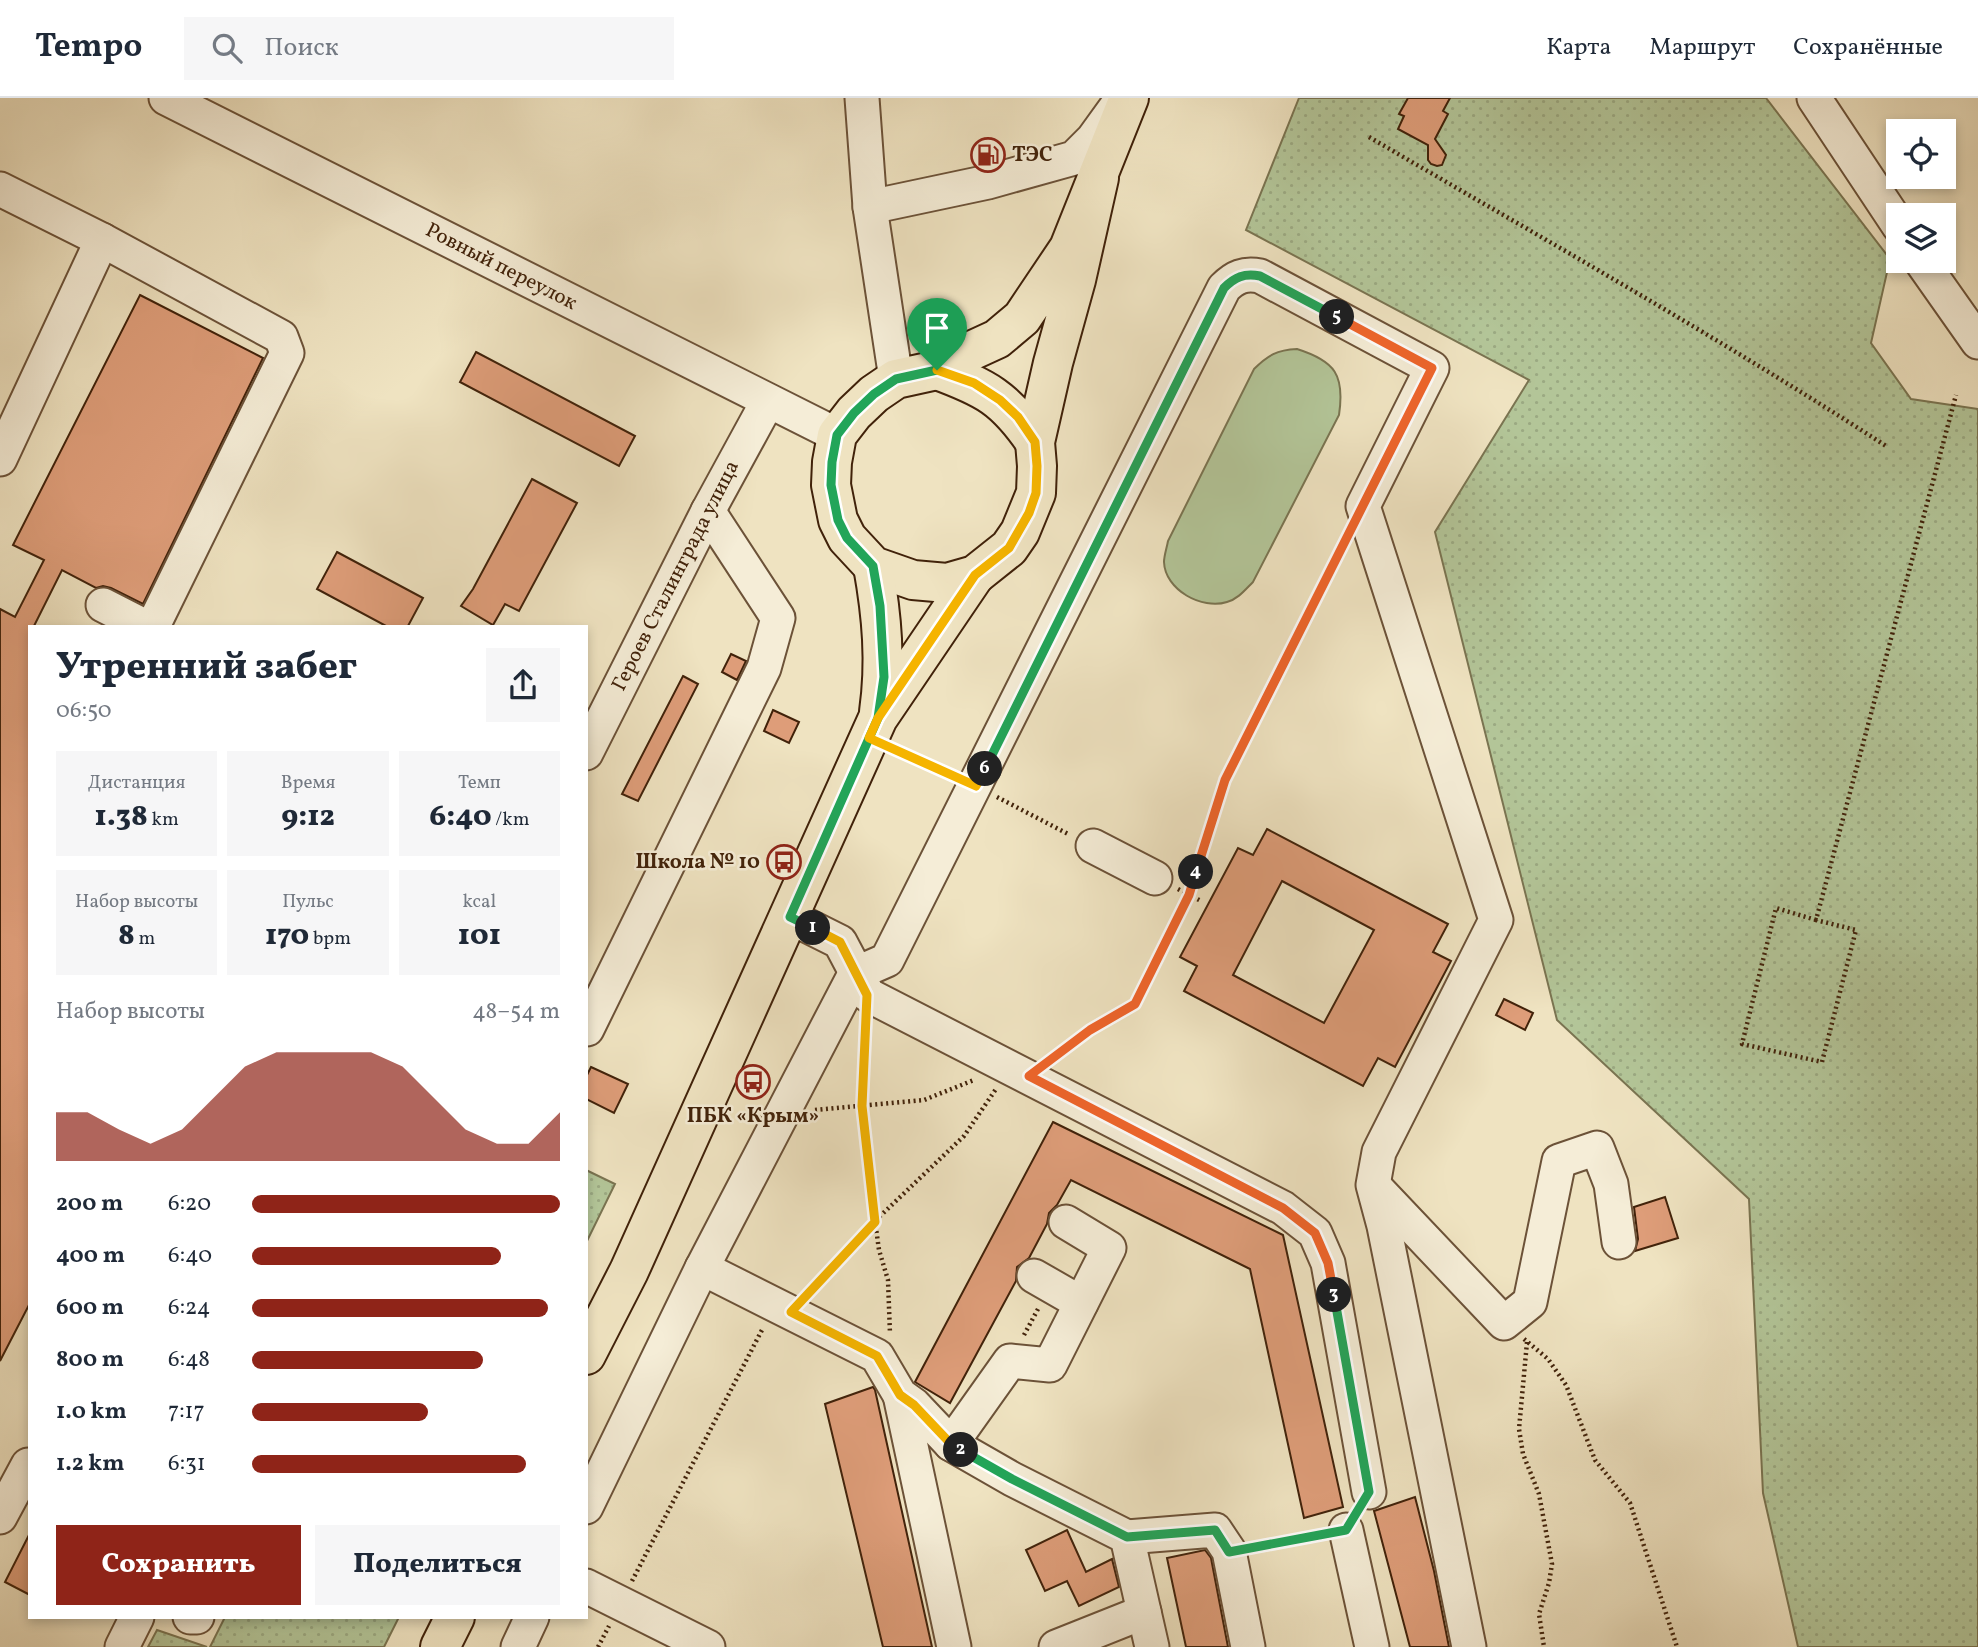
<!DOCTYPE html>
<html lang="ru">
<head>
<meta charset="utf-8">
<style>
  :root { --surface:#fff; --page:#f6f6f7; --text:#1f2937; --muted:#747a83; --line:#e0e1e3; --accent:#8f2418 }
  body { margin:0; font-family:Vollkorn,serif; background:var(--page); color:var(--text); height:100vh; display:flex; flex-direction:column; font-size:26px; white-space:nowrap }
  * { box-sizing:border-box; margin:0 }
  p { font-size:23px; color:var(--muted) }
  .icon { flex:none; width:38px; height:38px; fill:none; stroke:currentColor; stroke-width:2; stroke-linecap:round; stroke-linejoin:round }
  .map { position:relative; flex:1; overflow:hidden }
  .panel { position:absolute; left:28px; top:527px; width:560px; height:994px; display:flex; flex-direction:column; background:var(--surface); border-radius:0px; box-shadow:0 4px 10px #0003 }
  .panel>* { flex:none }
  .buttons { position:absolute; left:1886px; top:21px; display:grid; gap:14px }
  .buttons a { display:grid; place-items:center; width:70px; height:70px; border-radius:0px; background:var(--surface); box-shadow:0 4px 10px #0003; font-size:35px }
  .pin { position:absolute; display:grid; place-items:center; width:60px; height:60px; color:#fff; margin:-72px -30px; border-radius:50% 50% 50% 0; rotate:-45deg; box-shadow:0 0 7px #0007 }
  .pin .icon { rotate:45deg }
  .km { position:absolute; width:35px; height:35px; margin:-18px; border-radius:50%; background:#222; color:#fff; font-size:19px; line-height:35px; text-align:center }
  .round { display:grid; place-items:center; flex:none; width:74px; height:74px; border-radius:0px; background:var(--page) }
  .summary { display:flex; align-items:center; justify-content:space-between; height:119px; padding:0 28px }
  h1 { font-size:38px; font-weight:800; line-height:52px }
  .stats { display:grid; grid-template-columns:repeat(3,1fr); gap:10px; height:119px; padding:7px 28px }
  .stats div { display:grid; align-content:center; border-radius:0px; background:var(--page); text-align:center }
  .stats b { font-size:30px; font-weight:800 }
  .stats small { font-size:19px; font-weight:400 }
  .stats p { font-size:19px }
  .chart { height:196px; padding:14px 28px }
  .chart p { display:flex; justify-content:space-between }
  .chart svg { width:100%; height:126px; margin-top:7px; fill:var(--accent); opacity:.7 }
  .primary-button { display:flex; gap:14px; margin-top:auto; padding:14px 28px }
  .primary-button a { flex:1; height:80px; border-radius:0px; background:var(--accent); color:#fff; font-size:28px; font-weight:800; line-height:80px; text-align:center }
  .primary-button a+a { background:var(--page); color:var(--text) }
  ul { padding:0 28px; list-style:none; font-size:23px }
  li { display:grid; grid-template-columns:112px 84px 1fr; align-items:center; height:52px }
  li i { height:18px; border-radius:9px; background:var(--accent) }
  header { display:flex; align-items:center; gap:42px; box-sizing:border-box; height:98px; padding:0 35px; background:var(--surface); border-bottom:2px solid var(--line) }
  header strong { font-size:33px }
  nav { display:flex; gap:38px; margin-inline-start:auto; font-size:24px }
  .search { width:490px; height:63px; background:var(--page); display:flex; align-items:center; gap:18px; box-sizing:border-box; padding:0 24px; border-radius:0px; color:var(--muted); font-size:26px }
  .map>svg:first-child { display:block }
  .grass { fill:#b3c598; stroke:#7a7451; stroke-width:2 }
  .park { fill:url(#park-dots); stroke:#7a7451; stroke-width:2 }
  .building { fill:#de9d79; stroke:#41220a; stroke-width:2; fill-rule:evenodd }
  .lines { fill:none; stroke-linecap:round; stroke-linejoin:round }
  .minor-casing { stroke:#6c5238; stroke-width:37 }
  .major-casing { stroke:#41220a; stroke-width:42 }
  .path { stroke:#41220a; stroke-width:4.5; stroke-dasharray:2 3.5; stroke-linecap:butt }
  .minor { stroke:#f5edd7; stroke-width:33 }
  .major { stroke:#efe3c1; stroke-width:38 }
  .split-1-casing { stroke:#fff; stroke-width:14 }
  .split-2-casing { stroke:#fff; stroke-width:14 }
  .split-3-casing { stroke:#fff; stroke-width:14 }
  .split-4-casing { stroke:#fff; stroke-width:14 }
  .split-5-casing { stroke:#fff; stroke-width:14 }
  .split-6-casing { stroke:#fff; stroke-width:14 }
  .split-7-casing { stroke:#fff; stroke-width:14 }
  .split-1 { stroke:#22a559; stroke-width:9 }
  .split-2 { stroke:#f5b400; stroke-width:9 }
  .split-3 { stroke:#22a559; stroke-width:9 }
  .split-4 { stroke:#f0652b; stroke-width:9 }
  .split-5 { stroke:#f0652b; stroke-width:9 }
  .split-6 { stroke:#22a559; stroke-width:9 }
  .split-7 { stroke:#f5b400; stroke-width:9 }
  .labels { text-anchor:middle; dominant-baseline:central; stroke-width:5; stroke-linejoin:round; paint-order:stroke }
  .poi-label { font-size:21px; font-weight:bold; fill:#41220a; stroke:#f5edd7; text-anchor:start }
  .street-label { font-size:21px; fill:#41220a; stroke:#f5edd7 }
</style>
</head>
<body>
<header>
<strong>Tempo</strong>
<div class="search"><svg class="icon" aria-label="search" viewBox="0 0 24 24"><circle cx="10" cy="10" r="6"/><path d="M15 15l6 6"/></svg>Поиск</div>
<nav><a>Карта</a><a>Маршрут</a><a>Сохранённые</a></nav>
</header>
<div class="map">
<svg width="1978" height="1549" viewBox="0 0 1978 1549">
  <defs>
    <pattern id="park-dots" width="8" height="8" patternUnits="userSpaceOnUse" patternTransform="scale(1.75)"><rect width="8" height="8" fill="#b3c598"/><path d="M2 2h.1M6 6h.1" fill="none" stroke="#9ba982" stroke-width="1.8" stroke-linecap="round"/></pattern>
  </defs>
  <rect width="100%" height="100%" fill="#efe3c1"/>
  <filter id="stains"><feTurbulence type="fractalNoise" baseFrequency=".00286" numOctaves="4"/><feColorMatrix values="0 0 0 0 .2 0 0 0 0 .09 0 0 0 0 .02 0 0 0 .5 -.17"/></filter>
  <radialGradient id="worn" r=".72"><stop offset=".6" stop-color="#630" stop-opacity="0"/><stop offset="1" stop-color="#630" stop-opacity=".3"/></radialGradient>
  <path class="grass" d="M1297 251C1335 263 1345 277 1339 317L1253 484C1245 492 1238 501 1227 504 1202 512 1165 492 1164 464 1164 458 1167 449 1168 443L1254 271C1268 257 1277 252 1297 251Z"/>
  <g class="park">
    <path d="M1299 0H1766L1890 161 1871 245 1911 301 1978 311V1549H1798L1763 1395 1749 1101 1557 922 1435 434 1529 282 1246 132Z"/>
    <path d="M586 1072 615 1086 586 1145Z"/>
    <path d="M225 1519H399L384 1549H210Z"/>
    <path d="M157 1532 207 1549H148Z"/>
  </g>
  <g class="building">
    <path d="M1408 0H1450L1443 13 1448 16 1435 41 1446 57 1442 67 1437 68 1431 66 1428 62V47L1398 31 1404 18 1399 16Z"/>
    <path d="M140 197 263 260 143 506 111 490 103 488 96 490 62 472 34 528H30V1205L0 1263V511L15 519 44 462 13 447Z"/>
    <path d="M476 254 635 338 619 368 460 284Z"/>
    <path d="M532 381 577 405 519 513 505 506 493 527 461 508 473 491Z"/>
    <path d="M337 454 423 500 408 528H386L317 491Z"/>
    <path d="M731 556 746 563 737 582 722 574Z"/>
    <path d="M683 578 698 586 638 703 622 696Z"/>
    <path d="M773 612 799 624 789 645 764 633Z"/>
    <path d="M1267 731 1448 826 1433 854 1451 863 1395 969 1378 960 1363 988 1184 893 1197 868 1180 859 1238 750 1253 757ZM1282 783 1374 832 1324 925 1233 877Z"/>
    <path d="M1504 901 1533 915 1525 932 1496 917Z"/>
    <path d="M591 969 628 986 614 1015 586 1001V979Z"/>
    <path d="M1053 1024 1283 1137 1343 1409 1304 1420 1250 1171 1071 1082 1057 1107 1049 1115 1047 1126 1029 1160 1017 1169 1016 1183 950 1305 915 1284Z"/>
    <path d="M1665 1099 1678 1140 1635 1153 1638 1141 1634 1109Z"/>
    <path d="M873 1289 875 1292 932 1549H883L825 1306Z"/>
    <path d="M1415 1399 1434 1473 1449 1549H1410L1374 1413Z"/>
    <path d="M1067 1432 1086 1474 1112 1461 1119 1489 1079 1508 1067 1483 1045 1493 1026 1452Z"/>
    <path d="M30 1435V1497L5 1484Z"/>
    <path d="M1205 1452 1211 1460 1228 1549H1186L1167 1460Z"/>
  </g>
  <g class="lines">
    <g class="minor-casing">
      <g id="minor">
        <path d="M166 0 837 337"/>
        <path d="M862 0 870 109 896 281"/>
        <path d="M1814 0 1899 128"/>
        <path d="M0 91 102 142 281 239 287 255 153 528"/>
        <path d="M870 109 988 84 1074 60 1093 41 1119 5"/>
        <path d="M1921 163 1978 244"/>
        <path d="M0 361 102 142"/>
        <path d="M103 507 144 528"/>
        <path d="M586 655 708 413 768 303"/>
        <path d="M1093 748 1155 780"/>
        <path d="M790 819 840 844 868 897 1283 1110 1315 1135 1328 1165 1369 1394"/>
        <path d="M587 931 764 570 778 520 708 413"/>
        <path d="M1377 1091 1504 1225 1530 1204 1559 1063 1597 1050 1611 1086 1619 1144"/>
        <path d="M702 1170 877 1258 900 1297 914 1307 951 1346 1012 1381 1127 1439 1152 1549"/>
        <path d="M1034 1178 1081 1205"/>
        <path d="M900 1297 954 1549"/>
        <path d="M951 1346 1010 1263 1050 1267 1109 1150 1066 1124"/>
        <path d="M586 1409 702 1170 855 876 887 862 1224 190C1235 179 1244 175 1260 178L1432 270 1363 408 1496 822 1379 1054 1373 1087 1384 1128 1469 1549"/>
        <path d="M0 1419 28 1367"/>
        <path d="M1346 1432 1372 1549"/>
        <path d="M1127 1439 1215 1432 1229 1453 1248 1549"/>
        <path d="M586 1488 708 1549"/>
        <path d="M190 1519H197"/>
        <path d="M122 1549 137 1519"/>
        <path d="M518 1549 532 1519"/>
        <path d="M1056 1549 1144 1514"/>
      </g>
    </g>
    <g class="major-casing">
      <g id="major">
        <path d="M1099 80 1076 182 1053 265 1035 344 1037 368 1036 395 1020 434 1009 450 975 477 947 485 913 482 873 468 847 440 838 422 831 387 832 364 837 337 854 315 874 296 896 281 937 272 960 258 997 241 1022 220 1069 150 1129 0"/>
        <path d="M937 272C986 290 1005 300 1035 344"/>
        <path d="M873 468C882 518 886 564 879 614"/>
        <path d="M586 1257 629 1173 878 620 975 477"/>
        <path d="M440 1549 455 1519"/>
      </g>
    </g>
    <g class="path">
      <path d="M1369 39C1542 140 1718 239 1886 348"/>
      <path d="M895 652 951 677"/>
      <path d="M997 699 1070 737"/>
      <path d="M1178 791 1201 803"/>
      <path d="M1816 822 1776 810 1742 946 1822 964 1856 832 1816 822 1956 297"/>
      <path d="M866 925 862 1008 875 1123 879 1152 888 1182 890 1236"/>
      <path d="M1049 963 1090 932 1135 906 1189 797 1225 682 1346 442"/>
      <path d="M815 1012 924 1002 974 982"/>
      <path d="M809 1196 875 1123 964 1038 996 991"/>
      <path d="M1024 1237 1038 1211"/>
      <path d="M1524 1241 1548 1261 1566 1287 1595 1362 1630 1405 1677 1549"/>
      <path d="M1527 1244 1519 1331 1523 1356 1539 1396 1552 1466 1549 1485 1539 1516 1544 1549"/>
      <path d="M1254 1449 1321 1437"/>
      <path d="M632 1483 763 1230"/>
      <path d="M598 1549 609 1528"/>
    </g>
    <use href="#minor" class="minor"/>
    <use href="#major" class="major"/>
  </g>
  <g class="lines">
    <g class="split-1-casing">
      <path id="split-1" d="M813 830 790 819 878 620 884 579 880 508 873 468 847 440 838 422 831 387 832 364 837 337 854 315 874 296 896 281 937 272"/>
    </g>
    <g class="split-2-casing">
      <path id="split-2" d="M813 830 840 844 867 897 862 1008 875 1124 791 1214 877 1258 900 1297 914 1307 951 1346 961 1352"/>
    </g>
    <g class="split-3-casing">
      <path id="split-3" d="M961 1352 1012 1381 1127 1439 1215 1432 1229 1454 1346 1432 1369 1394 1334 1197"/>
    </g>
    <g class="split-4-casing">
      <path id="split-4" d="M1196 774 1189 797 1135 906 1090 932 1029 978 1283 1110 1315 1135 1328 1165 1334 1197"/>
    </g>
    <g class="split-5-casing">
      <path id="split-5" d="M1196 774 1225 682 1432 270 1337 219"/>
    </g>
    <g class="split-6-casing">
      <path id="split-6" d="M985 671 1224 190C1235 179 1244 175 1260 178L1337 219"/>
    </g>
    <g class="split-7-casing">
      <path id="split-7" d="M937 272 974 285 1000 302 1018 319 1035 344 1037 368 1036 395 1029 415 1009 450 975 477 878 620 869 640 976 688 985 671"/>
    </g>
    <use href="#split-1" class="split-1"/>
    <use href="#split-2" class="split-2"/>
    <use href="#split-3" class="split-3"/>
    <use href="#split-4" class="split-4"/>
    <use href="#split-5" class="split-5"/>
    <use href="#split-6" class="split-6"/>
    <use href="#split-7" class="split-7"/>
  </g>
  <defs>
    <g id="fuel-ring" transform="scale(1.75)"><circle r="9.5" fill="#f5edd7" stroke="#8f2418" stroke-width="1.5"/><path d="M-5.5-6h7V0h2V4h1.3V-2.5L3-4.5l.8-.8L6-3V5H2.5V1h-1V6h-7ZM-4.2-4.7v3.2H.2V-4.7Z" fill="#8f2418"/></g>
    <g id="bus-ring" transform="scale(1.75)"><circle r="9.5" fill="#f5edd7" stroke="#8f2418" stroke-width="1.5"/><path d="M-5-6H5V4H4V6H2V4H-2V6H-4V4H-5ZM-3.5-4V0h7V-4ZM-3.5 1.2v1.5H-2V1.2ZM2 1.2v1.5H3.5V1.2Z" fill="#8f2418"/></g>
  </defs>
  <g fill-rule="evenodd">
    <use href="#fuel-ring" x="988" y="57"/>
    <use href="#bus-ring" x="784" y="764"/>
    <use href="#bus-ring" x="753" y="984"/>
  </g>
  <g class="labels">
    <g class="poi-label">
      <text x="1012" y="57">ТЭС</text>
      <text x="760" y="764" text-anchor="end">Школа № 10</text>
      <text x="753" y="1018" text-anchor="middle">ПБК «Крым»</text>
    </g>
    <g class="street-label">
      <text transform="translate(501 169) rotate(27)">Ровный переулок</text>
      <text transform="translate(676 478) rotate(-63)">Героев Сталинграда улица</text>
    </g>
  </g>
  <rect width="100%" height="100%" filter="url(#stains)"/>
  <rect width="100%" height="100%" fill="url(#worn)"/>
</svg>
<div class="buttons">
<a><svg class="icon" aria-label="locate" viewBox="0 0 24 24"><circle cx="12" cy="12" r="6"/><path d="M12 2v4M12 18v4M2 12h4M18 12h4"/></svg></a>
<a><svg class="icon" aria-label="layers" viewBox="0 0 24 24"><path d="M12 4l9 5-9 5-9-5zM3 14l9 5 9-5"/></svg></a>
</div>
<div class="pin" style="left:937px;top:272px;background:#1e9e55"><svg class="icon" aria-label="arrive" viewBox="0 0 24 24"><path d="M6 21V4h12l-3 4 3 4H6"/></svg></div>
<b class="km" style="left:813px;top:830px">1</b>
<b class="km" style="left:961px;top:1352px">2</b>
<b class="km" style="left:1334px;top:1197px">3</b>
<b class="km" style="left:1196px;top:774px">4</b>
<b class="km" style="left:1337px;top:219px">5</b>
<b class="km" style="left:985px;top:671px">6</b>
<section class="panel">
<div class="summary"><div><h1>Утренний забег</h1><p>06:50</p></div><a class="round"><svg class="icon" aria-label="share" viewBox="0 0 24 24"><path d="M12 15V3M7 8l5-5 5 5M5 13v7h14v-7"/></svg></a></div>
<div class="stats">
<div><p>Дистанция</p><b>1.38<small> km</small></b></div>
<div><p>Время</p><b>9:12</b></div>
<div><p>Темп</p><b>6:40<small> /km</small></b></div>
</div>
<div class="stats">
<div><p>Набор высоты</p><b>8<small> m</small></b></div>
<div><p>Пульс</p><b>170<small> bpm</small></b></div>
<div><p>kcal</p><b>101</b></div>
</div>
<div class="chart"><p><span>Набор высоты</span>48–54 m</p>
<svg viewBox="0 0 160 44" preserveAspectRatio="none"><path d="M0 44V27L10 27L20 33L30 38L40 33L50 22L60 11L70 6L80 6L90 6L100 6L110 11L120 22L130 33L140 38L150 38L160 27V44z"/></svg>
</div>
<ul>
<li><b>200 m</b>6:20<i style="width:100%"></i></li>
<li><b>400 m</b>6:40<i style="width:81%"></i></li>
<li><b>600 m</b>6:24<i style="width:96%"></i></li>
<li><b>800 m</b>6:48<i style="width:75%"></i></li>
<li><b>1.0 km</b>7:17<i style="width:57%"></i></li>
<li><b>1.2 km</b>6:31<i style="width:89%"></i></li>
</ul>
<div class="primary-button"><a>Сохранить</a><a>Поделиться</a></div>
</section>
</div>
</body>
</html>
